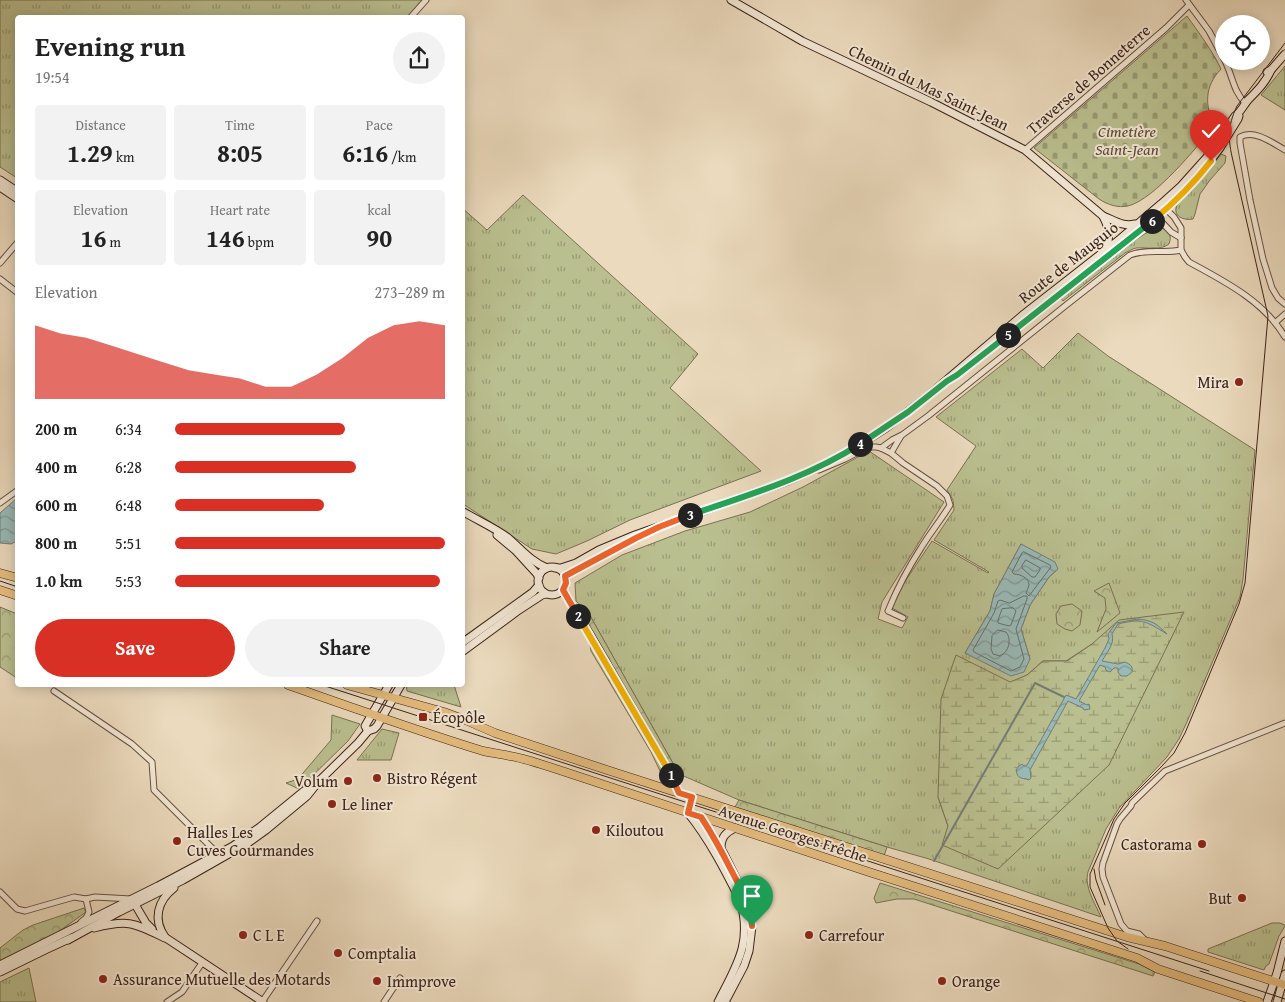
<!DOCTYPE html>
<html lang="en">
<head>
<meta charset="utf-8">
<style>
  :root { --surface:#fff; --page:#f2f2f2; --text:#222; --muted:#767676; --accent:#d93025 }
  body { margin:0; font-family:"Gentium Book Plus",serif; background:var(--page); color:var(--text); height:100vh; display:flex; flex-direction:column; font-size:19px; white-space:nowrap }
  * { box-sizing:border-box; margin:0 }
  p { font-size:16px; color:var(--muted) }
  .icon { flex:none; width:28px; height:28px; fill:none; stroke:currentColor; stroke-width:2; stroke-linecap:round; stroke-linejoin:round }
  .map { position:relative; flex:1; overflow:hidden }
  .side { position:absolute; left:15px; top:15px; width:450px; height:672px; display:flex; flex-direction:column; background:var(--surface); border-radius:5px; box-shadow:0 2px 12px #0003 }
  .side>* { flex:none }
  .tools { position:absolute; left:1215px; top:15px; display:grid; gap:10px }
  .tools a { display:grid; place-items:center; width:55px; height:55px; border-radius:50%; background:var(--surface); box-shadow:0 2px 12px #0003; font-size:25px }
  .pin { position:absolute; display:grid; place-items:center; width:42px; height:42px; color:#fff; margin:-51px -21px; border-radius:50% 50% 50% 0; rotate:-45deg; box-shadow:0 0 5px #0007 }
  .pin .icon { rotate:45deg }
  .km { position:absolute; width:25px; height:25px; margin:-12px; border-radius:50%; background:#222; color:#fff; font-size:14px; line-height:25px; text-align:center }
  .round { display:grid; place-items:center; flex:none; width:52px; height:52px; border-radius:26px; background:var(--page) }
  .summary { display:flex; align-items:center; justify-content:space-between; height:85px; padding:0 20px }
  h1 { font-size:28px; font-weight:700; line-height:38px }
  .metrics { display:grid; grid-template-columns:repeat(3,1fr); gap:8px; height:85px; padding:5px 20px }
  .metrics div { display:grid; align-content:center; border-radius:5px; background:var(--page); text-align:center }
  .metrics b { font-size:25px; font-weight:700 }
  .metrics small { font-size:14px; font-weight:400 }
  .metrics p { font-size:14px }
  .chart { height:140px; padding:10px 20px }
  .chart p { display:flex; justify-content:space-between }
  .chart svg { width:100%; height:90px; margin-top:5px; fill:var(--accent); opacity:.7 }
  .action { display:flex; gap:10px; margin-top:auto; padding:10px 20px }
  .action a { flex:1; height:58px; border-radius:30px; background:var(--accent); color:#fff; font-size:20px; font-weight:700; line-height:58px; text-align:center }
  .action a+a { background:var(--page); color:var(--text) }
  ul { padding:0 20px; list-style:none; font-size:16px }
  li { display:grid; grid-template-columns:80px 60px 1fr; align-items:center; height:38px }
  li i { height:12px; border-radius:6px; background:var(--accent) }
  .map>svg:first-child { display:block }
  .grass { fill:url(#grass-tufts); stroke:#7b7054; fill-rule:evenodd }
  .forest { fill:url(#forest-crowns); stroke:#7b7054 }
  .wetland { fill:url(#wetland-marsh); stroke:#7b7054 }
  .cemetery { fill:url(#cemetery-stones); stroke:#7b7054 }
  .water { fill:url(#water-waves); stroke:#747d78 }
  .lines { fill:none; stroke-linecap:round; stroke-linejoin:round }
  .shore { stroke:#6a6e68; stroke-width:1 }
  .stream { stroke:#747d78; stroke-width:2 }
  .street-casing { stroke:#685042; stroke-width:7 }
  .secondary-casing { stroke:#3c2219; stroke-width:9 }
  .primary-casing { stroke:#3c2219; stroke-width:9 }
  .street { stroke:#f2e7d4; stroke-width:5 }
  .secondary { stroke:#f2e7d4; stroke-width:7 }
  .primary { stroke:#e6bd7e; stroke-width:8 }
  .tram { stroke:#3c2219; stroke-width:1 }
  .split-1-casing { stroke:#fff; stroke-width:10 }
  .split-2-casing { stroke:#fff; stroke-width:10 }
  .split-3-casing { stroke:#fff; stroke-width:10 }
  .split-4-casing { stroke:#fff; stroke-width:10 }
  .split-5-casing { stroke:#fff; stroke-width:10 }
  .split-6-casing { stroke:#fff; stroke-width:10 }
  .split-7-casing { stroke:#fff; stroke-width:10 }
  .split-1 { stroke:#f0652b; stroke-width:6 }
  .split-2 { stroke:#f5b400; stroke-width:6 }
  .split-3 { stroke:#f0652b; stroke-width:6 }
  .split-4 { stroke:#22a559; stroke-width:6 }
  .split-5 { stroke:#22a559; stroke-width:6 }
  .split-6 { stroke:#22a559; stroke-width:6 }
  .split-7 { stroke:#f5b400; stroke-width:6 }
  .poi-dot { fill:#8f2418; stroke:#f2e7d4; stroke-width:2 }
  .labels { text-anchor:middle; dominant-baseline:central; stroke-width:4; stroke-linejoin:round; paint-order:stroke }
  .street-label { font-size:16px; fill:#3c2219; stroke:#f2e7d4 }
  .park-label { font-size:16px; font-style:italic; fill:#5c4936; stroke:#f2e7d4 }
  .poi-label { font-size:16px; fill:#3c2219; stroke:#f2e7d4; text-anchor:start }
</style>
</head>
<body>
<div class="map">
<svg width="1285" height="1002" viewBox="0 0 1285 1002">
  <defs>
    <pattern id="grass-tufts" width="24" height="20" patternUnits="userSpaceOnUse" patternTransform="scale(1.25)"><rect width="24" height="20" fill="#babf8f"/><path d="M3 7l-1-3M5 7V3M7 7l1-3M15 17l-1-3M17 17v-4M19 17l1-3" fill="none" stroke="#989b74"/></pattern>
    <pattern id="forest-crowns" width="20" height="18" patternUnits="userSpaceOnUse" patternTransform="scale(1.25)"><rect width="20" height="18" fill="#babf8f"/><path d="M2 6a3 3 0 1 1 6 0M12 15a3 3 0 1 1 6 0" fill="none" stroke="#989b74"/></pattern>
    <pattern id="wetland-marsh" width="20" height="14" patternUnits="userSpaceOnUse" patternTransform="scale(1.25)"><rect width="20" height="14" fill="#babf8f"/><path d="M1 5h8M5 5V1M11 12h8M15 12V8" fill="none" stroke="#989b74"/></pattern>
    <pattern id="cemetery-stones" width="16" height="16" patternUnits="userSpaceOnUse" patternTransform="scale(1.25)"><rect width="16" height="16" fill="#babf8f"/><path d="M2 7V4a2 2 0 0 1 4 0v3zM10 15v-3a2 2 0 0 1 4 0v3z" fill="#989b74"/></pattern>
    <pattern id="water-waves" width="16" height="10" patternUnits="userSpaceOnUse" patternTransform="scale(1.25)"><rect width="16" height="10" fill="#99bab7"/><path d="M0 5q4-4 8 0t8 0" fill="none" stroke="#7e9794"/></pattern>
  </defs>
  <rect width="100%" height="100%" fill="#ebdabd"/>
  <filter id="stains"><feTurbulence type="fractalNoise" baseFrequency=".004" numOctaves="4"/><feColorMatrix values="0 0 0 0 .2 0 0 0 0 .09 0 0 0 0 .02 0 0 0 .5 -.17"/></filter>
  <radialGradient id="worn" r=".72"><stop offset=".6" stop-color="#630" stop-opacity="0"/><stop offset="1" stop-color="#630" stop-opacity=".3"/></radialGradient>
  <g class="grass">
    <path d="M0 0H421L422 2 408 18H18L17 178 0 167Z"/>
    <path d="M1285 66V110L1261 95Z"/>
    <path d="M1221 154 1226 156 1225 163 1210 180 1200 194 1195 214 1193 219C1184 221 1172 216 1177 205 1179 198 1197 183 1203 176 1209 169 1215 162 1221 154Z"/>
    <path d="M523 195 698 354 670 388 761 471 630 520 587 541 556 554 532 549 463 504 462 208 487 230Z"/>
    <path d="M1158 227C1167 229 1173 234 1169 244 1160 251 1147 247 1136 248 1132 249 1129 251 1125 253L1063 301 1060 297 1137 239 1152 229Z"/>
    <path d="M1078 333 1108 356 1255 450 1243 579 1240 597 1187 722 1179 739 1167 757 1119 808 1106 829 1088 872C1084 887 1095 903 1101 917L929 859 887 847 739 800 679 774 588 612 576 601 575 583 622 555 685 531 750 512 803 487 869 451 944 502 882 602 878 619 902 628 908 617 892 608 902 586 932 541 988 573 989 572 934 540 954 510 953 500 947 490 976 446 936 417 1022 349 1043 368ZM1021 544 1058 569 1049 577 1030 605 1021 629 1030 659 965 653 990 611 994 594ZM1092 644 948 826 938 797 1010 683 1027 675 1043 661H1066Z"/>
    <path d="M406 685H454L461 707 407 691Z"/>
    <path d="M332 715 360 724 348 741 299 789 286 783 298 779 331 740Z"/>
    <path d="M382 729 399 733 391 760H357Z"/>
    <path d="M1272 923H1280L1285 925V926L1279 936 1269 964 1266 966 1264 970 1208 952V949Z"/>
    <path d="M29 968 36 1002H0V982Z"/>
  </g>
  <g class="forest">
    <path d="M1109 583 1120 613 1097 632 1106 609 1105 598 1094 591Z"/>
    <path d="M1072 604 1082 611 1080 625 1072 631 1065 629 1057 624 1056 614 1061 606Z"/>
    <path d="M0 607 17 614V678L0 667Z"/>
    <path d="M588 612 679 774 660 771 651 752 591 651 589 638 578 618Z"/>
    <path d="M739 800 887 847 884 856 735 807Z"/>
    <path d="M880 883 1139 964 1155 972 1153 976 914 899H897L876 903 874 898Z"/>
    <path d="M84 908 86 912 54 935 0 963V948L23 930 33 925Z"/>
  </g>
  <path class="wetland" d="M1184 612 1109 765 998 869 942 845 948 826 938 797 941 699 956 655 1010 682 1027 675 1043 661H1067L1092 644 1119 620Z"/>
  <path class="cemetery" d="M1187 16C1199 33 1212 50 1221 69 1204 87 1205 105 1214 126 1196 148 1155 199 1128 206 1118 208 1108 205 1099 199L1034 148Z"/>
  <g class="water">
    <path d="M17 498V541L11 544 0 543V513Z"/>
    <path d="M1021 544 1055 562 1058 569 1049 577 1030 605 1021 629 1030 659 1024 672 1011 676 965 653 990 611 994 594Z"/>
    <path d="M1138 619C1152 620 1157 624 1167 634 1145 621 1143 618 1118 624L1112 634C1115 644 1107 652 1102 661L1118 664 1125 662C1131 665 1133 666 1132 672L1127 676H1121L1118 672V668H1114L1110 672 1106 670 1105 667 1100 665 1079 701 1087 705 1089 704 1090 709 1084 710 1083 708 1068 701 1030 770 1031 778 1029 780C1021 777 1018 780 1016 770L1019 766 1022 764 1024 766 1027 765 1066 695 1076 699 1105 648 1109 639 1108 634 1116 623Z"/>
  </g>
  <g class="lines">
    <g class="shore">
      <path d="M1024 552 1050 565 1051 567 1029 596 1026 593C1027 591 1028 588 1029 585 1029 578 1020 574 1014 574L1012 572 1022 553Z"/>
      <path d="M1026 560 1040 568V570L1035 577H1032L1022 568V566Z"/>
      <path d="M1024 596H1027V599L1016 629 1024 659 1020 667 1011 671 974 652 973 650 994 613 998 601 1000 600 1009 603Z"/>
      <path d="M1013 608 1016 611 1011 625 1009 626 998 623V620L1002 609Z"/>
      <path d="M998 630 1006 632C1012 639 1009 652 1000 656L993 654 991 649 992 636Z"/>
    </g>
    <path class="stream" d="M934 861 1035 683 1064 697"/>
    <g class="street-casing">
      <g id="street">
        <path d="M1186 0 1209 31 1224 59"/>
        <path d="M410 18 426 0"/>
        <path d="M1225 61C1233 77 1233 91 1246 104"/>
        <path d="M1025 150 1166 28 1189 5"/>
        <path d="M1285 150C1273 143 1254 129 1240 137V143L1250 200 1263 259 1272 288 1278 298 1285 304"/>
        <path d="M1166 209 1174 217 1181 228V250L1185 257 1189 262C1224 281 1264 301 1285 337"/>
        <path d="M1157 217 1171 232 1181 238"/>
        <path d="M0 263 18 242"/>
        <path d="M0 279 18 293"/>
        <path d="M1276 322 1285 314"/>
        <path d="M881 448 892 440 902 435 928 416 1065 306 1130 255C1148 248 1164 254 1181 250"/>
        <path d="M891 453 901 436"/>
        <path d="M819 470 845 459 860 451 869 447H876L881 448 891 453 903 463 937 486 947 496 950 505C941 520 930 533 921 548 908 568 897 589 888 611L903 618"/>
        <path d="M0 503 18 490"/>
        <path d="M54 691 132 744 152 762 154 790 218 854"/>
        <path d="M0 892 17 909 25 911 74 897 86 899 95 897 131 899"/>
        <path d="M81 922 86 918 89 912 86 899"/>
        <path d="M1145 940 1139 934 1127 931 1121 924 1103 877 1102 869 1103 863 1117 824 1120 819 1131 806 1132 803 1165 771 1285 723"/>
        <path d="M167 1002 182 992 202 963"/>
        <path d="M262 1002 317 921"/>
        <path d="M384 1002 400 978"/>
      </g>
    </g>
    <g class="secondary-casing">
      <g id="secondary">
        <path d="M731 0 802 41 931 102 1025 150 1103 216C1109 227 1110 236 1107 248"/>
        <path d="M1267 72 1271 70 1285 54"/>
        <path d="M0 180 18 192"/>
        <path d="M0 187 18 199"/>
        <path d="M1103 216C1114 220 1122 227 1135 224"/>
        <path d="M980 357 1140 231 1174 202 1201 173 1220 148 1238 119 1239 116"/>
        <path d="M462 511C477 520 493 527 507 537 520 548 531 562 547 568"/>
        <path d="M497 535 515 550 537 574 539 578"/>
        <circle cx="552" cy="581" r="14"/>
        <path d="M555 568H561L576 563 599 550 635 535 788 481 815 469 850 451 886 428 929 395 1024 314 1120 239 1161 204 1181 186 1207 157 1235 116C1241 112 1243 106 1248 100 1257 91 1266 82 1271 70"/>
        <path d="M565 576 625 544"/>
        <path d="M563 590 591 636 674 780 679 793"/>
        <path d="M462 643 533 592 539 585"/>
        <path d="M462 652 519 610 542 595 546 594"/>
        <path d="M368 731 365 726 389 685"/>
        <path d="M688 813C709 839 725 870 740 900 753 943 736 966 718 1002"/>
        <path d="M701 817 724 854 739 884 751 915 752 926 749 951 744 966 725 1002"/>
        <path d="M721 849C721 837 725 833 735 828"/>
        <path d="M133 901 146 923 152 929"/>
        <path d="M94 928C129 919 134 923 165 938"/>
        <path d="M163 936 263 1002"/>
        <path d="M165 937C153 920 157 901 174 888"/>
        <path d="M68 940 119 912 183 880 248 843 266 830 307 796 319 781 358 743 368 731 374 729 377 726 401 685"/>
        <path d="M0 965 158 886 233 846 260 827 304 791 314 784"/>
        <path d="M0 972 45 950 71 938"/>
        <path d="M1267 1002 1277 973 1285 941"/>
        <path d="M1277 1002 1285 974"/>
      </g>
    </g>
    <g class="primary-casing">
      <g id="primary">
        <path d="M0 573 18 578"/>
        <path d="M0 590 18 596"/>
        <path d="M288 685C353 708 418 731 483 751 492 753 501 754 510 756 523 758 537 763 550 767L869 872 1137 958 1158 969 1259 1002"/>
        <path d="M347 685 444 712 463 719 495 733 607 770 1127 937 1165 946 1285 985"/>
      </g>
    </g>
    <use href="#street" class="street"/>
    <use href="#secondary" class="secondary"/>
    <use href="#primary" class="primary"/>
    <g class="tram">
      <path d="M0 581 18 587"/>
      <path d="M322 685 1209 971"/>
      <path d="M1094 869 1096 880 1105 905"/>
      <path d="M1128 949 1117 941 1108 928 1090 887V874L1114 819 1125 803 1162 766 1174 753 1185 733 1239 604 1245 583 1268 316 1233 161C1228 139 1227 127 1237 106L1285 43"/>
      <path d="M1200 971 1285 999"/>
    </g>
  </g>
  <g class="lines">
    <g class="split-1-casing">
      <path id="split-1" d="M671 775 679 793 692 797 688 813 701 817C712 834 721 850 730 868 740 887 750 904 752 926"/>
    </g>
    <g class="split-2-casing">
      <path id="split-2" d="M578 616 671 775"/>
    </g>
    <g class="split-3-casing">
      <path id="split-3" d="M578 616 563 590 566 583 565 576 636 538 659 527 690 515"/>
    </g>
    <g class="split-4-casing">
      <path id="split-4" d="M690 515C748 495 807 478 860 444"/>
    </g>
    <g class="split-5-casing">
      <path id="split-5" d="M860 444 908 412 947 381 957 375 1008 335"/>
    </g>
    <g class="split-6-casing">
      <path id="split-6" d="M1008 335 1152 221"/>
    </g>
    <g class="split-7-casing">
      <path id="split-7" d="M1152 221C1174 203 1194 183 1211 161"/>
    </g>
    <use href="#split-1" class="split-1"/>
    <use href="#split-2" class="split-2"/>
    <use href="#split-3" class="split-3"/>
    <use href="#split-4" class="split-4"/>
    <use href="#split-5" class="split-5"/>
    <use href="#split-6" class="split-6"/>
    <use href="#split-7" class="split-7"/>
  </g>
  <g class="poi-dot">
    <circle cx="1239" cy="382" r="5"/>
    <rect x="418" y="712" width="10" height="10" rx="2.5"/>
    <circle cx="377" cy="778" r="5"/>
    <circle cx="348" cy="781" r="5"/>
    <circle cx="332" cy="804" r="5"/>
    <circle cx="596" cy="830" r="5"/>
    <circle cx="177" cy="841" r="5"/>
    <circle cx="1202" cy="844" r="5"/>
    <circle cx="1242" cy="898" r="5"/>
    <circle cx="243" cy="935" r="5"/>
    <circle cx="809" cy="935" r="5"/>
    <circle cx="338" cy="953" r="5"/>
    <circle cx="103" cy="979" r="5"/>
    <circle cx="377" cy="981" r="5"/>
    <circle cx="942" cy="981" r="5"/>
  </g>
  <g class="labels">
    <g class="street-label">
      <text transform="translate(1088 79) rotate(-41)">Traverse de Bonneterre</text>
      <text transform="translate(929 87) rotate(26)">Chemin du Mas Saint-Jean</text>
      <text transform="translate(1068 262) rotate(-38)">Route de Mauguio</text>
      <text transform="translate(793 833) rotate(18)">Avenue Georges Frêche</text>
    </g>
    <g class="park-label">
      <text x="1127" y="131">Cimetière<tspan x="1127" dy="18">Saint-Jean</tspan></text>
    </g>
    <g class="poi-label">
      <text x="1229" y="382" text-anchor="end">Mira</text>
      <text x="433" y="717">Écopôle</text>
      <text x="387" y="778">Bistro Régent</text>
      <text x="338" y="781" text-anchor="end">Volum</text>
      <text x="342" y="804">Le liner</text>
      <text x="606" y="830">Kiloutou</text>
      <text x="187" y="832">Halles Les<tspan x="187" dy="18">Cuves Gourmandes</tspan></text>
      <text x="1192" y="844" text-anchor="end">Castorama</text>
      <text x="1232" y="898" text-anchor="end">But</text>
      <text x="253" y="935">C L E</text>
      <text x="819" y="935">Carrefour</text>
      <text x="348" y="953">Comptalia</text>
      <text x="113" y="979">Assurance Mutuelle des Motards</text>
      <text x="387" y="981">Immprove</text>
      <text x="952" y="981">Orange</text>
    </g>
  </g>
  <rect width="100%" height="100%" filter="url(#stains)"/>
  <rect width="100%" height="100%" fill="url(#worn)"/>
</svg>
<div class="tools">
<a><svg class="icon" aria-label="locate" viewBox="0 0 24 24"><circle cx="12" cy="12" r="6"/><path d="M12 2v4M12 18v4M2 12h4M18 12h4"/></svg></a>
</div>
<div class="pin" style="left:752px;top:926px;background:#1e9e55"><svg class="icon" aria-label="arrive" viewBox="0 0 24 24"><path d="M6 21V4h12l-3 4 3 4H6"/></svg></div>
<div class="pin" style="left:1211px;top:161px;background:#d93025"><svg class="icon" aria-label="check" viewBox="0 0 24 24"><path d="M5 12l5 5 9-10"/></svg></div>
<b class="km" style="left:671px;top:775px">1</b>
<b class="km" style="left:578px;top:616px">2</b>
<b class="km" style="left:690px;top:515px">3</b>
<b class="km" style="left:860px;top:444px">4</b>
<b class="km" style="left:1008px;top:335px">5</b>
<b class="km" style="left:1152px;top:221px">6</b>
<section class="side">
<div class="summary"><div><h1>Evening run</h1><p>19:54</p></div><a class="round"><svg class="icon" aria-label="share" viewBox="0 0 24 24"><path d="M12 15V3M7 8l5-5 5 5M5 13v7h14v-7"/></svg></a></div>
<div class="metrics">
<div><p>Distance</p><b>1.29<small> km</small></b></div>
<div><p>Time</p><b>8:05</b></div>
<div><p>Pace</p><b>6:16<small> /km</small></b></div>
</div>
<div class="metrics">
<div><p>Elevation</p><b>16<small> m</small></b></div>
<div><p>Heart rate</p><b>146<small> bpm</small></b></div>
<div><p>kcal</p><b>90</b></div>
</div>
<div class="chart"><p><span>Elevation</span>273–289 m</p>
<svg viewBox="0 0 160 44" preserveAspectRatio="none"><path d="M0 44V8L10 12L20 14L30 18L40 22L50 26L60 30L70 32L80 34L90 38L100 38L110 32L120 24L130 14L140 8L150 6L160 8V44z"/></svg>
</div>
<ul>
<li><b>200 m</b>6:34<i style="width:63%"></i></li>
<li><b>400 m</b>6:28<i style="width:67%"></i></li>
<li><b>600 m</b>6:48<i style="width:55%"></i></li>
<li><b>800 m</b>5:51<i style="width:100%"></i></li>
<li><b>1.0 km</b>5:53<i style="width:98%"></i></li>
</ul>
<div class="action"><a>Save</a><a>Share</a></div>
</section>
</div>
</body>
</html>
